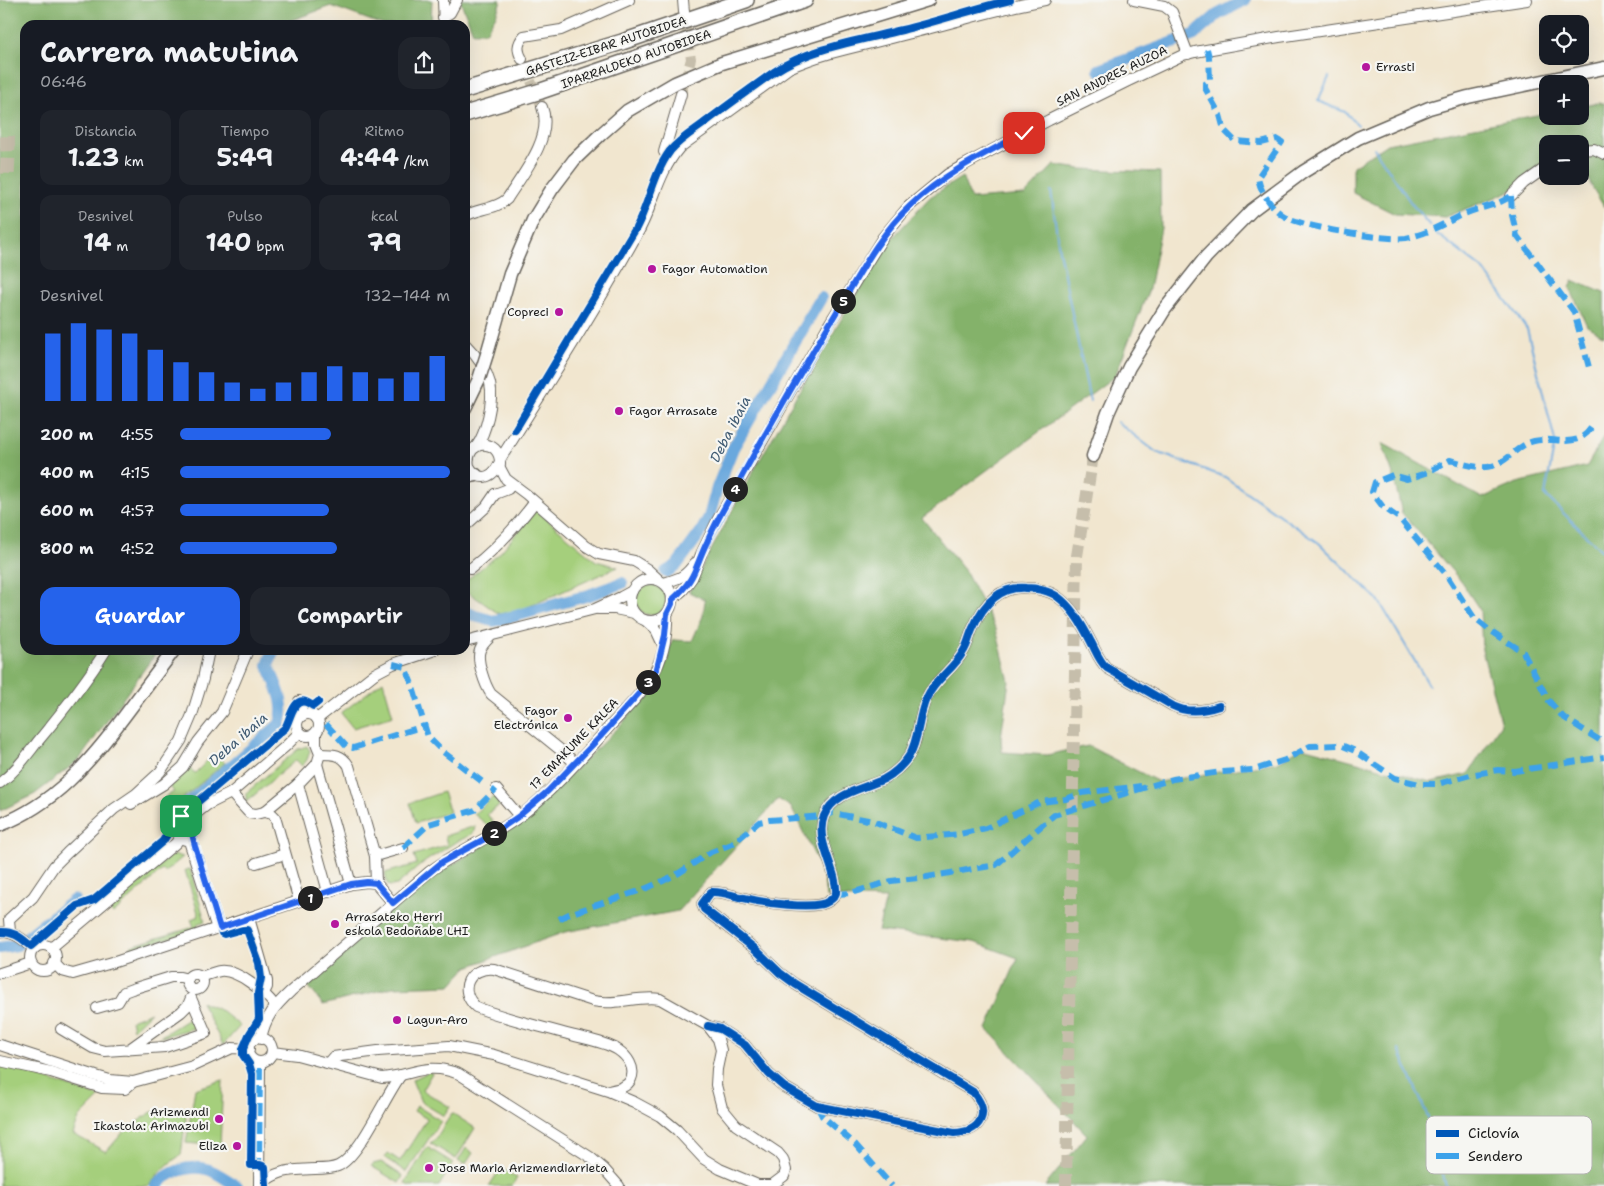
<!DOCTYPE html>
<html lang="es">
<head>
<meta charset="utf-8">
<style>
  :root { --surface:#171b24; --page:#20242c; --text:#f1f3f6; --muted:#9ea1a6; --accent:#2563eb }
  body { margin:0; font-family:"Shantell Sans",sans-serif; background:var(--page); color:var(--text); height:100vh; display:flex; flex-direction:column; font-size:19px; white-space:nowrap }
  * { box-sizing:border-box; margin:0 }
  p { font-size:16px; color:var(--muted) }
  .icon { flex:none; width:28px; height:28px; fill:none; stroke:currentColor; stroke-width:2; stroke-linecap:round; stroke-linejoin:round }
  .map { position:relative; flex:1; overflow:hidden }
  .side { position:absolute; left:20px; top:20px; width:450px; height:635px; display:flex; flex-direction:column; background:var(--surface); border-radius:15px; box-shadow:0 5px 20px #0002 }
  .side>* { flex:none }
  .controls { position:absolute; left:1539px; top:15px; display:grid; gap:10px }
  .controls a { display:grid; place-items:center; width:50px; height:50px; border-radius:10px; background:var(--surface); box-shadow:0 5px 20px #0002; font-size:25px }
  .pin { position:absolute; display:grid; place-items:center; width:42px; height:42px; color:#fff; margin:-21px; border-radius:10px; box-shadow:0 2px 8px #0006 }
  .km { position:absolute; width:25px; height:25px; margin:-12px; border-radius:50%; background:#222; color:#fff; font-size:14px; line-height:25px; text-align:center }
  .round { display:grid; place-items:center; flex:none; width:52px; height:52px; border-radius:15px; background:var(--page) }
  .summary { display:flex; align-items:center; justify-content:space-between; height:85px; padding:0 20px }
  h1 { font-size:28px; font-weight:700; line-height:38px }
  .metrics { display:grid; grid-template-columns:repeat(3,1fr); gap:8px; height:85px; padding:5px 20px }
  .metrics div { display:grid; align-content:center; border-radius:12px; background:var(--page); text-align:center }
  .metrics b { font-size:25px; font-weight:700 }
  .metrics small { font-size:14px; font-weight:400 }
  .metrics p { font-size:14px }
  .chart { height:140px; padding:10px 20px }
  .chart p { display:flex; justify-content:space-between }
  .chart svg { width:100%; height:90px; margin-top:5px; stroke:var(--accent); stroke-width:6 }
  .button { display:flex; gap:10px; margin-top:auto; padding:10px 20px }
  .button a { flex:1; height:58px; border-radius:15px; background:var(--accent); color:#fff; font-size:20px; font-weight:700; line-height:58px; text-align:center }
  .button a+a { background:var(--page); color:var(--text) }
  ul { padding:0 20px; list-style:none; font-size:16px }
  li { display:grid; grid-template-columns:80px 60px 1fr; align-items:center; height:38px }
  li i { height:12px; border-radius:6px; background:var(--accent) }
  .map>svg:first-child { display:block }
  .green { fill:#a5cf7b; stroke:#60764c }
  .forest { fill:#84b26b; stroke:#506744 }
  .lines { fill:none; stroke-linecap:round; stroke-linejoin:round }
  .stream { stroke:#6ba8dd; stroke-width:2 }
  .river { stroke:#6ba8dd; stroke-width:12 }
  .minor-tunnel { stroke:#c6beab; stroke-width:10; stroke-dasharray:10 5; stroke-linecap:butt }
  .major-tunnel { stroke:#c6beab; stroke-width:12; stroke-dasharray:12 6; stroke-linecap:butt }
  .highway-tunnel { stroke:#c6beab; stroke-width:15; stroke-dasharray:15 8; stroke-linecap:butt }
  .minor-casing { stroke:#67635b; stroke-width:12 }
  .major-casing { stroke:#67635b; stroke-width:15 }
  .highway-casing { stroke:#67635b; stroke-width:18 }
  .minor { stroke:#fff; stroke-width:10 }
  .major { stroke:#fff; stroke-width:12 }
  .highway { stroke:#fff; stroke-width:15 }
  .major-bridge-casing { stroke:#67635b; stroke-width:15; stroke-linecap:butt }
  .major-bridge { stroke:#fff; stroke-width:12 }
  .quiet { stroke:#3da2ea; stroke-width:6; stroke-dasharray:12 6; stroke-linecap:butt }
  .cycleway-casing { stroke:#f6f6f2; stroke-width:11 }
  .cycleway { stroke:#0057b8; stroke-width:8 }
  .route-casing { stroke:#fff; stroke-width:10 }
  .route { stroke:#2563eb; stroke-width:6 }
  .poi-dot { fill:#b5179e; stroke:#f6f6f2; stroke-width:2 }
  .labels { text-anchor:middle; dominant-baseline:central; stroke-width:4.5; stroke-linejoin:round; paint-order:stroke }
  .street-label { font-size:12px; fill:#1c1c1c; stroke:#f6f6f2 }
  .poi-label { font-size:12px; fill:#1c1c1c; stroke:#f6f6f2; text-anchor:start }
  .water-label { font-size:14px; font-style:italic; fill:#405b73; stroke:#f6f6f2 }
  .key { fill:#f6f6f2; stroke:#b5b5b2; stroke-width:1 }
  .key-label { font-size:14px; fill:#1c1c1c }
</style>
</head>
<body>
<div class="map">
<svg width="1604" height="1186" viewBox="0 0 1604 1186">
  <rect width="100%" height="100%" fill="#f6f6f2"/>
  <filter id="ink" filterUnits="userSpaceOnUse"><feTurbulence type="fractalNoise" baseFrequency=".02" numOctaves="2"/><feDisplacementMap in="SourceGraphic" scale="10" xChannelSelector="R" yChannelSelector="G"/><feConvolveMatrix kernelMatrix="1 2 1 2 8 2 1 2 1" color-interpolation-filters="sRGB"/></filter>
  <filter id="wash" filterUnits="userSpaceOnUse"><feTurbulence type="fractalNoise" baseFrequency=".0096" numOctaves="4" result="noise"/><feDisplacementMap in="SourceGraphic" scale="20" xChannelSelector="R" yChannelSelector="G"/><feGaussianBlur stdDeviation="1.12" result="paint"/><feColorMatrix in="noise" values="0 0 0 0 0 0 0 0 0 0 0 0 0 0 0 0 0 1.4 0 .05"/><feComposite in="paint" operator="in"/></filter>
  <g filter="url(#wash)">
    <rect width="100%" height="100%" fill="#f1e6cf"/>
    <g class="green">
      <path d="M536 510 596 561 618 567 521 610 499 614 465 590V576L469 578 499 554Z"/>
      <circle cx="651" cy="600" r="15"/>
      <path d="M383 681 393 716 353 728 341 713Z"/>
      <path d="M307 746 310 751 307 760 302 766 296 760 246 802V793L298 749Z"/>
      <path d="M215 753 225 763 174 806 166 796 174 792 169 785 189 768 195 773Z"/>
      <path d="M443 792 450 812 416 823 410 803Z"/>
      <path d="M494 796 500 805 487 814 496 826 492 829 474 814Z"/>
      <path d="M475 826 474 831 469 836 454 843 423 863 397 885 389 886 387 883 385 873 417 864 414 855 447 845 445 836Z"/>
      <path d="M176 855 183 857 165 872 162 870 113 914 109 910 170 856Z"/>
      <path d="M190 869 205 921 197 924 199 929 132 949 131 946 194 927 191 919 199 916 185 870Z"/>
      <path d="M201 1002 222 1011 240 1026 223 1045Z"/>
      <path d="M151 1012 133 1029 131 1020Z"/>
      <path d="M190 1018 194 1028 158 1038Z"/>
      <path d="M4 1065 100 1097 79 1118 73 1134 106 1152 125 1130 152 1112 187 1110 181 1155C167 1164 158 1173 149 1186H0V1067Z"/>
      <path d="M428 1072 432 1073 422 1090 450 1107 444 1116 421 1102 412 1080Z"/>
      <path d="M223 1080 220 1146 186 1143 195 1089Z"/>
      <path d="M417 1106 441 1121 406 1172 385 1158 388 1153 400 1161 427 1119 414 1111Z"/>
      <path d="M452 1113 475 1128 456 1159 430 1143 435 1140Z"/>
      <path d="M427 1147 453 1163 439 1186H409L405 1183Z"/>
      <path d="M466 1148 473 1153 465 1165 458 1161Z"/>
      <path d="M381 1162 403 1176 399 1183 371 1166 373 1164Z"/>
      <path d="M501 1168 517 1178 512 1186H489Z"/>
    </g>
    <g class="forest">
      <path d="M0 0H432L431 25H383L331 6 278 25H25V650H158L79 760 35 794 0 811Z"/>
      <path d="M460 0H501L496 15 486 32H473Z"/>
      <path d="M1599 103H1604V207L1591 185 1580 159V144H1548L1547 174 1494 198 1445 217 1395 214 1353 193V166L1387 144 1547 113 1548 116H1580V107Z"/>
      <path d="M1054 165 1080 169 1160 172 1161 228 1149 289 1115 376 922 518 965 571 996 629 1009 681 1001 738 1002 752 1047 755 1088 746 1159 782 1278 762 1302 747 1431 782 1468 774 1501 724 1482 650 1480 610 1460 580 1402 513 1393 475 1382 443 1482 498 1517 483 1587 466 1604 436V1186H1045L1087 1135 987 1029 1018 958 974 942 878 931 886 899 826 897 823 873 791 807 778 799 678 911 565 932 467 967 451 985 393 987 323 1005 306 983 424 882 517 825 526 817 623 723 657 675 673 640 692 641 703 616 705 600 689 592 744 488 796 396 884 247 930 197 962 177 971 199 1025 195Z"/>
      <path d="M1573 280 1604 293V336L1587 326 1570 288Z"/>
    </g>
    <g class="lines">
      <g class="stream">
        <path d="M1329 77 1318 101 1345 112 1358 125"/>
        <path d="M1374 148 1411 203 1430 226"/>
        <path d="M1051 191 1059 250 1090 401"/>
        <path d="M1437 234 1484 270 1527 329 1555 441 1545 495 1604 553"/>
        <path d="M1117 422 1156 452 1225 477 1319 543 1379 601 1429 685"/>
        <path d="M1399 1050 1428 1117 1446 1186"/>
      </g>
      <g class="river">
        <path d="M1099 70 1194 35 1217 15 1245 0"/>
        <path d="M666 572 676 566 701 532 709 517 717 488 733 448 821 298"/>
        <path d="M465 611 475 616 493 621 512 617 589 595 622 583"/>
        <path d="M180 810 280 724C287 703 276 685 268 665L273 652 276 650"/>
        <path d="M0 948 17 945 74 900"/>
        <path d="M156 1186C168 1172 187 1165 206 1169 216 1171 228 1181 237 1186"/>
      </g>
    </g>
  </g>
  <g filter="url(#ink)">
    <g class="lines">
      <g class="minor-tunnel">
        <path d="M525 67 542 107"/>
        <path d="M681 94 691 59 684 16"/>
      </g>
      <path class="major-tunnel" d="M1066 1186 1077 556 1093 456"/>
      <g class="highway-tunnel">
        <path d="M0 144 25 143"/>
        <path d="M0 166 25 167"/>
      </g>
      <g class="minor-casing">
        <g id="minor">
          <path d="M443 0 444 25"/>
          <path d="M683 0 684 12"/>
          <path d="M1134 0 1164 6 1172 12 1188 54"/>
          <path d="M443 17 450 13 457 0"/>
          <path d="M522 59C517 50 517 44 524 36L561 30 629 0"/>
          <path d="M1580 150 1594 149 1604 154"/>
          <path d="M670 159 664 152 681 94"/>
          <path d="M1511 196 1524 183 1548 166"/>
          <path d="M465 216C479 208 495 210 507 199 522 175 554 137 542 107"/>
          <path d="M465 344C476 355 486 368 490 383 494 401 486 433 476 447"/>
          <path d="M500 464C501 437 464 439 469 466 480 486 496 476 501 458 547 385 594 312 636 236 653 208 657 174 679 148L789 68C827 51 867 45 907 34 953 23 999 8 1045 0"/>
          <path d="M499 466 506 479 526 494 586 546 599 554 634 561 647 569 659 580"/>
          <path d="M495 494 508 489"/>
          <path d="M465 526 486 507 495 494"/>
          <path d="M470 569C495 550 515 528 534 503"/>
          <circle cx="651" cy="600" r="21"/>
          <path d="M664 583C680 578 685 577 695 563"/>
          <path d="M672 599 683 590 692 578 702 552 717 521 828 326 883 237 908 207 948 174 964 165 1049 120 1128 81 1183 55 1195 52 1279 37 1527 0"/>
          <path d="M598 609H615L634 613"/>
          <path d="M646 621 656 630 663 645"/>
          <path d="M490 637C487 640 482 645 480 650 476 660 485 685 491 694L563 752 575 763"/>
          <path d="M465 642 595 609 621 597 632 591"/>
          <path d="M299 701 303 715"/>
          <circle cx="308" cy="725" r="11"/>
          <path d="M317 719 374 674 393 664 435 650"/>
          <path d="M320 754C334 754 342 754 349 766L375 856 376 883"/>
          <path d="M317 764 351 884"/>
          <path d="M0 783C16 771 27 755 39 740 63 711 86 682 106 650"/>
          <path d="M298 784 328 892"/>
          <path d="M496 789 519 816"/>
          <path d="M231 793 249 813 256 814 264 812 298 784 317 764 320 754 316 744V732"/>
          <path d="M131 804 164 784 183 767 198 742 222 712 248 650"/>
          <path d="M264 812 272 814 275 817 299 901"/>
          <path d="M179 838 189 841 217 929"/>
          <path d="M375 856 403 848"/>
          <path d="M256 863 285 854"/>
          <path d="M249 918 267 981V987L264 993"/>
          <path d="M0 932C14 931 24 940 34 949"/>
          <path d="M10 932 9 919 33 897 54 866 67 853 114 809 136 794 160 772 181 741 192 715 203 679 209 650"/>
          <circle cx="43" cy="958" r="13"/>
          <path d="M51 948 176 843 198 812 207 805 231 793 286 746 300 732"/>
          <path d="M54 963 62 971 73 974 115 962 351 884 367 882 376 883 393 903"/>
          <path d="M0 973 31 963"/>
          <circle cx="195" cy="982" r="8"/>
          <path d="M201 977C207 975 214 972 220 971 237 969 265 992 275 1006"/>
          <path d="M97 1008 118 1002 124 992 132 989 171 977H180L188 979"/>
          <path d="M708 1026 720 1029 745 1045 769 1074 784 1087 817 1106 954 1133C981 1132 991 1113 973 1092L795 984 780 973 754 948 704 909 702 904 711 892C722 891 733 896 744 898 760 902 816 911 829 901 832 899 835 896 836 893 838 870 814 841 824 816 834 792 864 789 884 779 893 774 903 765 909 756 919 740 918 717 926 699 935 679 953 670 963 652 968 645 969 636 973 628 983 605 999 586 1026 588 1036 588 1050 591 1058 597 1073 608 1083 626 1091 642 1096 651 1099 661 1107 668L1173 706C1187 713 1204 711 1219 706"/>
          <path d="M61 1029 93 1048 105 1051 165 1047 206 1033 191 998 188 1005 181 1012 128 1050"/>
          <circle cx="260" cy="1050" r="12"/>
          <path d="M261 1039C265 1017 275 1006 291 991L429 872C457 851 491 838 519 817 553 791 582 757 611 725 627 708 645 691 656 669 664 654 668 631 667 614"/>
          <path d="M0 1045 96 1076 110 1080 133 1082 193 1066 232 1048 249 1049"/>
          <path d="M272 1052 297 1055 382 1078C413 1076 426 1061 459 1074L590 1157 604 1169 619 1186"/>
          <path d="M0 1061 51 1072 102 1088 125 1089 133 1082"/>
          <path d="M328 1063 333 1057 378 1051 449 1046 494 1055 608 1091 634 1102 660 1116 677 1130 704 1159 720 1169 758 1185H772L784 1176 786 1170 783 1159 778 1153 736 1125 722 1108 716 1085 717 1069 721 1050 718 1039 708 1026 660 999C638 995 618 1006 593 1001L494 969C469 967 457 989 476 1007 506 1019 539 1026 571 1035 586 1039 605 1042 618 1050 627 1056 636 1068 631 1079 627 1088 617 1089 608 1091"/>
          <path d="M259 1186C278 1169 291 1170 315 1169 323 1169 331 1169 338 1166 360 1156 385 1096 401 1075"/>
          <path d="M259 1186 260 1062"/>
        </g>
      </g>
      <g class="major-casing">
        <g id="major">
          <path d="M487 354 510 274 533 220 552 189 574 160 600 135 627 111 675 83 722 63 928 0"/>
          <path d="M465 408 479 379"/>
          <path d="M1093 456 1108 413 1129 367 1165 309 1206 257 1252 210 1303 172 1358 138 1429 108 1468 97 1604 68"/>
          <path d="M465 477 476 475"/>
          <path d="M0 825C54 804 89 763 123 718 140 695 157 673 174 650"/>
        </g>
      </g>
      <g class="highway-casing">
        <g id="highway">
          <path d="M465 90 622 42 746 0"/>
          <path d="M465 114 541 91 805 0"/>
        </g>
      </g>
      <use href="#minor" class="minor"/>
      <use href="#major" class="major"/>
      <use href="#highway" class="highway"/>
      <g class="major-bridge-casing">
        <path id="major-bridge" d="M479 379 487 354"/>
      </g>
      <use href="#major-bridge" class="major-bridge"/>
      <g class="quiet">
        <path d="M1207 49 1209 57 1210 80 1205 84V88L1220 115 1224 130 1235 141 1261 143 1277 139 1282 142 1258 177C1259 191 1274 211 1286 217 1303 227 1386 241 1406 238 1427 234 1443 224 1462 215 1479 207 1495 207 1511 196"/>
        <path d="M1511 196 1512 215 1517 236 1574 312 1590 371"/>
        <path d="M1591 428C1576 450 1556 436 1534 441 1515 446 1510 461 1492 466 1479 470 1462 463 1450 460L1426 473 1407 479 1393 475 1375 482 1372 492 1383 507 1400 519 1445 573 1475 619 1488 629 1523 652 1549 701 1563 717 1604 743"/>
        <path d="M393 664 405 667 412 684 428 737 442 751 485 784"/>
        <path d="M326 724 347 747 353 748 424 726"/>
        <path d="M403 848 429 824 475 810 496 789"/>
        <path d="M836 894 851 893 891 881 927 877 996 865 1054 815 1173 779 1221 772 1254 770 1285 760 1310 746 1341 745 1355 751 1395 778 1419 784H1438L1470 775 1498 770 1515 771 1604 757"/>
        <path d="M559 919 569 914 642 890 663 881 679 873 711 852 732 844 759 822 769 820 824 816 833 813 873 821 916 838 960 834 986 828 1040 802 1066 799 1082 793 1141 786"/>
        <path d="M817 1106 822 1116 855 1144 892 1186"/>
        <path d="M259 1170 260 1062"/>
      </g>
      <g class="cycleway-casing">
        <g id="cycleway">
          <path d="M515 430 636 228C649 204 653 174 670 151 679 140 692 132 703 124 726 106 750 89 774 72 809 48 862 40 902 30 938 21 974 9 1010 0"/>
          <path d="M702 552 741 477 848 293"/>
          <path d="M179 818 191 830 195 846 222 933 224 934 239 930H247L259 963 261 978 258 993 259 1019 249 1035 243 1049V1055L249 1064 252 1074 251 1165H260L265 1167 266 1186"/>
          <path d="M0 932C14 931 21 938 31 946L77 906 94 900 163 841 175 822 181 816 285 728C290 721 293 697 306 702 309 703 311 705 313 706L318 702"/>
          <path d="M708 1026 720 1029 745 1045 769 1074 784 1087 817 1106 954 1133C981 1132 991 1113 973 1092L795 984 780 973 754 948 704 909 702 904 711 892C722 891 733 896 744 898 760 902 816 911 829 901 832 899 835 896 836 893 838 870 814 841 824 816 834 792 864 789 884 779 893 774 903 765 909 756 919 740 918 717 926 699 935 679 953 670 963 652 968 645 969 636 973 628 983 605 999 586 1026 588 1036 588 1050 591 1058 597 1073 608 1083 626 1091 642 1096 651 1099 661 1107 668L1173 706C1187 713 1204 711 1219 706"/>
        </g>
      </g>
      <use href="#cycleway" class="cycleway"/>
    </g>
  </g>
  <g class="lines" filter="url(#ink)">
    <g class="route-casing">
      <path id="route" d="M181 816 179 818 191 830 195 846 220 928 351 884 367 882 376 883 393 903 442 862 490 836 519 816 548 791 600 737 642 690 657 668 665 635 667 614 672 604V600C696 579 694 569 707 542 715 524 725 506 735 489 768 428 803 368 839 308 860 273 880 234 910 206 943 174 984 154 1024 133"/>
    </g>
    <use href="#route" class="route"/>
  </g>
  <g class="poi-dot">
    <circle cx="1366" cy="67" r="5"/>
    <circle cx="652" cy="269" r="5"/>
    <circle cx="559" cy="312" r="5"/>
    <circle cx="619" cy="411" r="5"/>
    <circle cx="568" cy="718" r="5"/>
    <circle cx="335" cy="924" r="5"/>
    <circle cx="397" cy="1020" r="5"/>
    <circle cx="219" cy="1119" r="5"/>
    <circle cx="237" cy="1146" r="5"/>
    <circle cx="429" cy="1168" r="5"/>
  </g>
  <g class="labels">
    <g class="street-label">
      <text transform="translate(606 46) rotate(-18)">GASTEIZ-EIBAR AUTOBIDEA</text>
      <text transform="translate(636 59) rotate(-19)">IPARRALDEKO AUTOBIDEA</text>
      <text transform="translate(1112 76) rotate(-26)">SAN ANDRES AUZOA</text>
      <text transform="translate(574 744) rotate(-46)">17 EMAKUME KALEA</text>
    </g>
    <g class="poi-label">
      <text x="1376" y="67">Errasti</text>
      <text x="662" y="269">Fagor Automation</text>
      <text x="549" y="312" text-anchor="end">Copreci</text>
      <text x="629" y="411">Fagor Arrasate</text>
      <text x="558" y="711" text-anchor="end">Fagor<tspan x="558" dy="14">Electrónica</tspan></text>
      <text x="345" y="917">Arrasateko Herri<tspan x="345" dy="14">eskola Bedoñabe LHI</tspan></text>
      <text x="407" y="1020">Lagun-Aro</text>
      <text x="209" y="1112" text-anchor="end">Arizmendi<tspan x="209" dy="14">Ikastola: Arimazubi</tspan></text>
      <text x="227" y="1146" text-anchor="end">Eliza</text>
      <text x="439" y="1168">Jose Maria Arizmendiarrieta</text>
    </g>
    <g class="water-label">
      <text transform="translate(730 429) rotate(-63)">Deba ibaia</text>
      <text transform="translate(238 739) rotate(-41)">Deba ibaia</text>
    </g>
  </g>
  <rect x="1426" y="1116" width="166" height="58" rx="8" class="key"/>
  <rect x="1436" y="1130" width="23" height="7" fill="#0057b8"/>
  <rect x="1436" y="1153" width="23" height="6" fill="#3da2ea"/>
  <g class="key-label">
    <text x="1468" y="1138">Ciclovía</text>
    <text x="1468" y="1161">Sendero</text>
  </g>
</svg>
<div class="controls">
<a><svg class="icon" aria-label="locate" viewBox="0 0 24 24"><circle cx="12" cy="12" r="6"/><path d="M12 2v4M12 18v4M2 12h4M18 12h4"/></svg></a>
<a>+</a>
<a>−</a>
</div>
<div class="pin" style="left:181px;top:816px;background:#1e9e55"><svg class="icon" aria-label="arrive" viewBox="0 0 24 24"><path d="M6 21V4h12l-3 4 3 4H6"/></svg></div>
<div class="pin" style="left:1024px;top:133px;background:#d93025"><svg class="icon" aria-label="check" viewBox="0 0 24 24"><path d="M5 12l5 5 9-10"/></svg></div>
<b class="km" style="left:310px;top:898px">1</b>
<b class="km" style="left:494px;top:833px">2</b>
<b class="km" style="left:648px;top:682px">3</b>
<b class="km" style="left:735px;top:489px">4</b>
<b class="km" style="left:843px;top:301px">5</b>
<section class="side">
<div class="summary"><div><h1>Carrera matutina</h1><p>06:46</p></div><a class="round"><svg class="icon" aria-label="share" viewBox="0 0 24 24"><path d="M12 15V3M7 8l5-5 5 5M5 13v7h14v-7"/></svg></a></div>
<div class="metrics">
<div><p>Distancia</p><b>1.23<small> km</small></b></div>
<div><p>Tiempo</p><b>5:49</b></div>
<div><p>Ritmo</p><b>4:44<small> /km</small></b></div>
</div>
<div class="metrics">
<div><p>Desnivel</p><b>14<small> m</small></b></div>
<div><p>Pulso</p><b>140<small> bpm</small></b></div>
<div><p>kcal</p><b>79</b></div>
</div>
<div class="chart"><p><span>Desnivel</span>132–144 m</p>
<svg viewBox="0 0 160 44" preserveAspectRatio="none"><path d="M5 44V11M15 44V6M25 44V9M35 44V11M45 44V19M55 44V25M65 44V30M75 44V35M85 44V38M95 44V35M105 44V30M115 44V27M125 44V30M135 44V33M145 44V30M155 44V22"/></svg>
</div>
<ul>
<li><b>200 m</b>4:55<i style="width:56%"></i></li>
<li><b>400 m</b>4:15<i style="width:100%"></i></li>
<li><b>600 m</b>4:57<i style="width:55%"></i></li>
<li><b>800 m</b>4:52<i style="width:58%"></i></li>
</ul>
<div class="button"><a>Guardar</a><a>Compartir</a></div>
</section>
</div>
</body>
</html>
